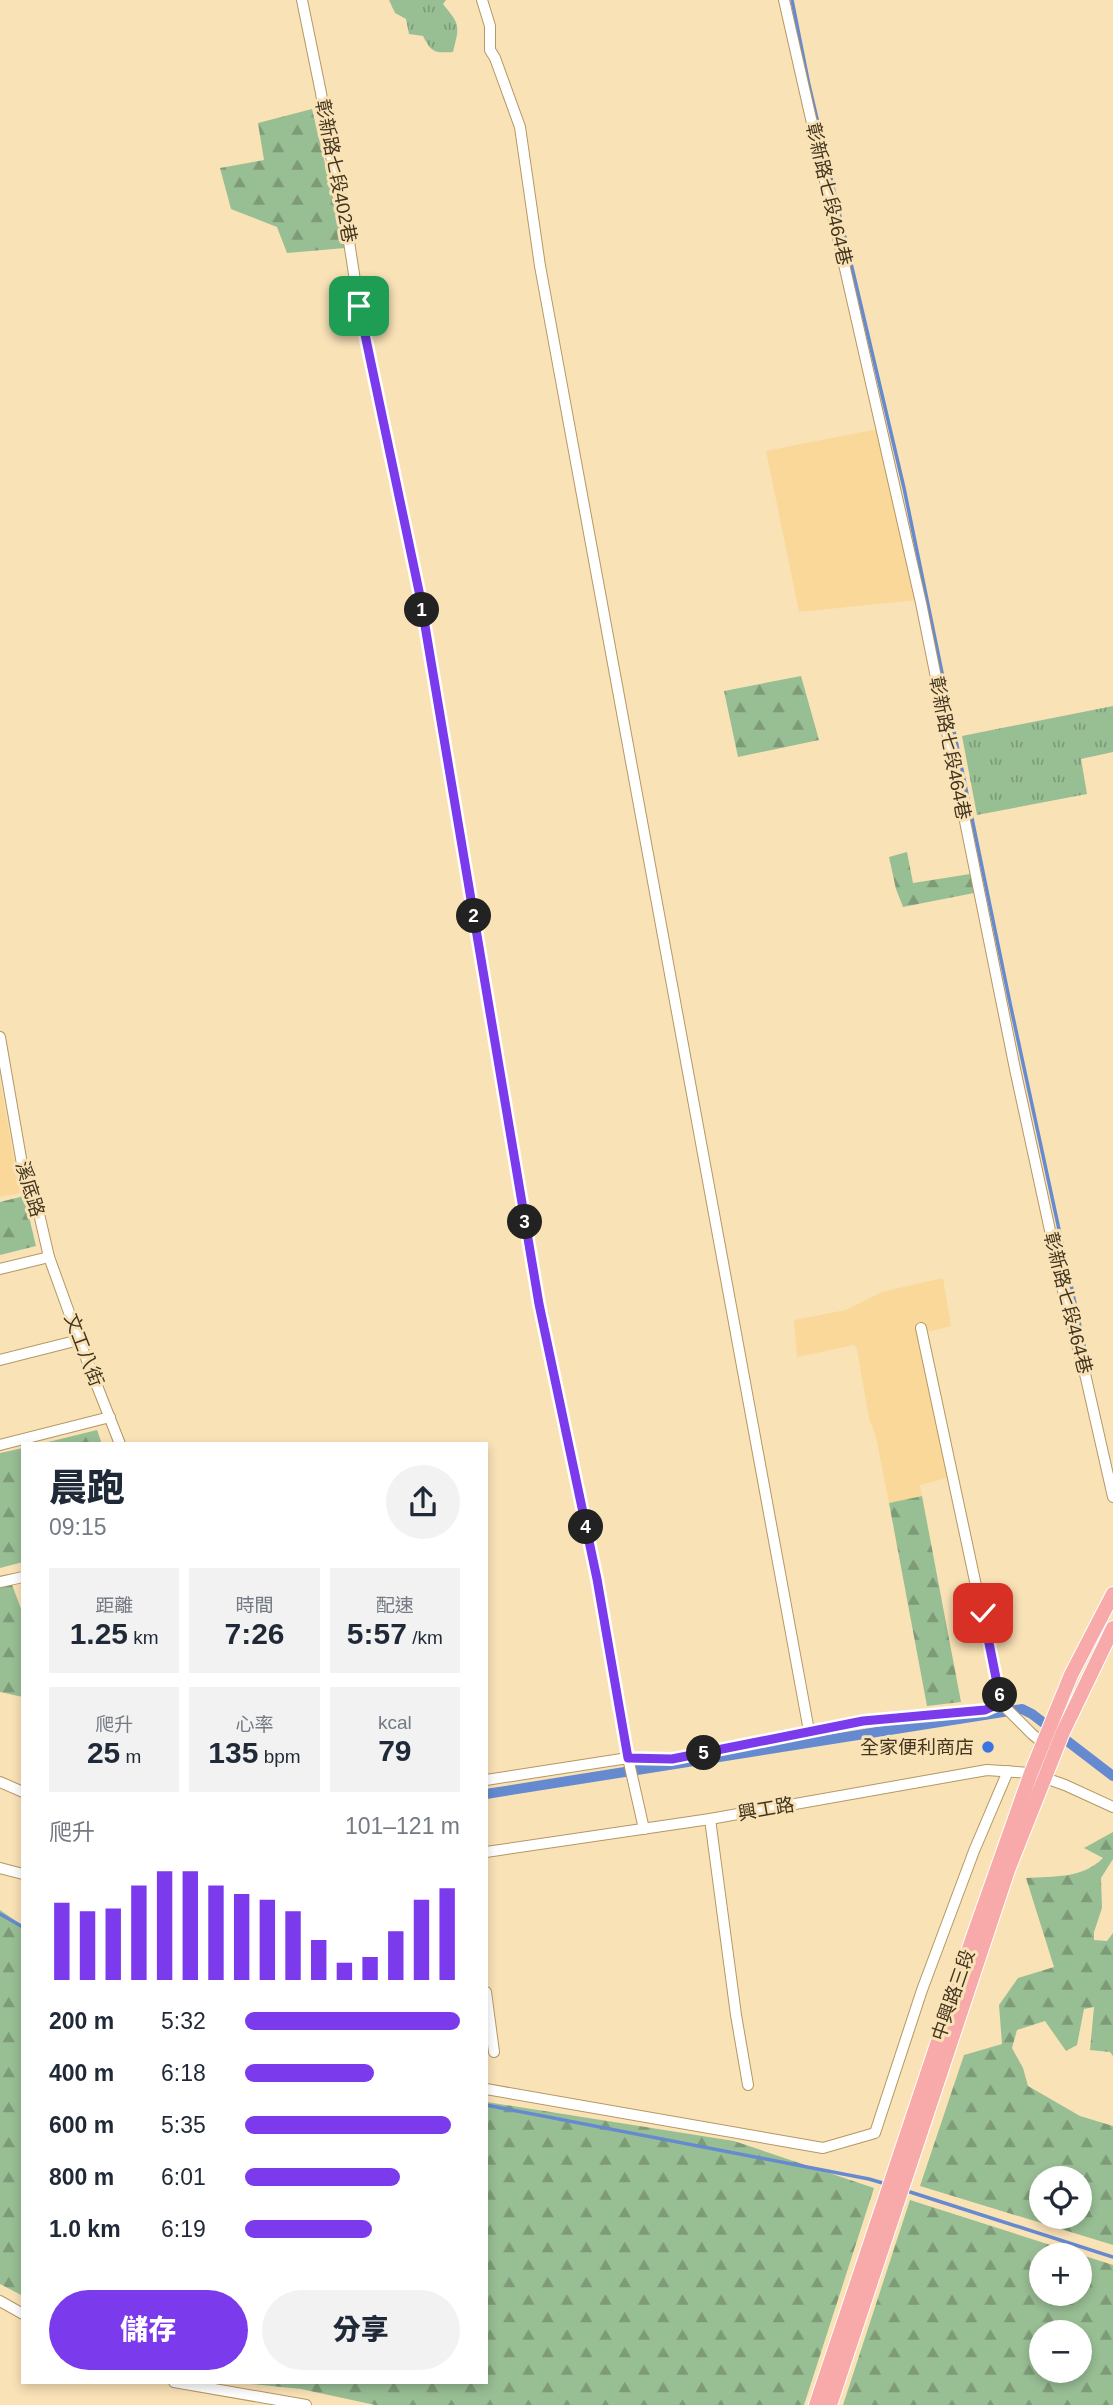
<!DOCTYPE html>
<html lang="zh-TW">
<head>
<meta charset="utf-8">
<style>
  :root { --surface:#fff; --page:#f2f2f3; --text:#1f2937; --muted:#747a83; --accent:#7c3aed }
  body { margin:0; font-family:Arial,"Noto Sans TC",sans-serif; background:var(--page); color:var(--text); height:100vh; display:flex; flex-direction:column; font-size:26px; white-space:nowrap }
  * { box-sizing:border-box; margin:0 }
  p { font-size:23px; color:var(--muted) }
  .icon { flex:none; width:38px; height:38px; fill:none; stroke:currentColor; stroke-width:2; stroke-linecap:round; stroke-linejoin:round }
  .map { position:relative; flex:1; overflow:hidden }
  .sheet { position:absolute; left:21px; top:1442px; width:467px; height:942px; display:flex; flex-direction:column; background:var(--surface); border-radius:0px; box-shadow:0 4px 10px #0003 }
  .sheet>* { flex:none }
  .buttons { position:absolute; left:1029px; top:2166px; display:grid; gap:14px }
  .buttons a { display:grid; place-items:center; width:63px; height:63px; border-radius:50%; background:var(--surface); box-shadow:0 4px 10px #0003; font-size:35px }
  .pin { position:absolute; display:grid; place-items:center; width:60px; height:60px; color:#fff; margin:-30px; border-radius:14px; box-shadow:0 4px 10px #0006 }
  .km { position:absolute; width:35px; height:35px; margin:-18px; border-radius:50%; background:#222; color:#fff; font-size:19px; line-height:35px; text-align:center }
  .round { display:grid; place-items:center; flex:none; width:74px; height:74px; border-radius:37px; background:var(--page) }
  .head { display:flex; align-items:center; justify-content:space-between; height:119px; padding:0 28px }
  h1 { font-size:38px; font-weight:800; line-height:52px }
  .figures { display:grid; grid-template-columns:repeat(3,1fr); gap:10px; height:119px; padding:7px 28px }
  .figures div { display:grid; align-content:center; border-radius:0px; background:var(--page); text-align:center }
  .figures b { font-size:30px; font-weight:800 }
  .figures small { font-size:19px; font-weight:400 }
  .figures p { font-size:19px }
  .chart { height:196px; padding:14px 28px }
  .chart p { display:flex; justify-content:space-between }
  .chart svg { width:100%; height:126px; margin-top:7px; stroke:var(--accent); stroke-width:6 }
  .primary-button { display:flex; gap:14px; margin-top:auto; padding:14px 28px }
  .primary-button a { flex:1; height:80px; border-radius:42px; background:var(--accent); color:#fff; font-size:28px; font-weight:800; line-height:80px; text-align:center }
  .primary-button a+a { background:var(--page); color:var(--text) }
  ul { padding:0 28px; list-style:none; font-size:23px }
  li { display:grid; grid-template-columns:112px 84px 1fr; align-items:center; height:52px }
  li i { height:18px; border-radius:9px; background:var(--accent) }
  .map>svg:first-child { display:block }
  .built { fill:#f9d899 }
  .grass { fill:url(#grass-tufts) }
  .forest { fill:url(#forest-firs); fill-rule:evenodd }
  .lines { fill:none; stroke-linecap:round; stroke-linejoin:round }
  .stream { stroke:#668acf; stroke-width:3.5 }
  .canal { stroke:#668acf; stroke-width:10 }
  .minor-casing { stroke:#b49863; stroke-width:12 }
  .major-casing { stroke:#fff; stroke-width:16 }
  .minor { stroke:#fff; stroke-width:10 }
  .major { stroke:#f8a9a9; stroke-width:14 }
  .route-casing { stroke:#fff; stroke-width:14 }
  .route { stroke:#7c3aed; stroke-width:9 }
  .poi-dot { fill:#3d74e4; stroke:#fae2b7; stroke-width:2.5 }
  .labels { text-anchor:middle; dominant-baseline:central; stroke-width:6; stroke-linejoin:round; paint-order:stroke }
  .street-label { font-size:19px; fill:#423620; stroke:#fae2b7 }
  .poi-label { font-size:19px; fill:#423620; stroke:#fae2b7; text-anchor:end }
</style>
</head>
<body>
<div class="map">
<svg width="1113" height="2405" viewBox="0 0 1113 2405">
  <defs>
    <pattern id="grass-tufts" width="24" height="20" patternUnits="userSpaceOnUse" patternTransform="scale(1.75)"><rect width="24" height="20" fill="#98be94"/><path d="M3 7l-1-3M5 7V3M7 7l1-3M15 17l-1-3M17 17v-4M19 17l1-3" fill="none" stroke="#7e9b78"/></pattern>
    <pattern id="forest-firs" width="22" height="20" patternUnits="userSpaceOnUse" patternTransform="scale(1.75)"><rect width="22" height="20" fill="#98be94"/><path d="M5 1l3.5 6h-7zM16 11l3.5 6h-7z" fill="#7e9b78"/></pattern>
  </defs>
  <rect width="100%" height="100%" fill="#fae2b7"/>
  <g class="built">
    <path d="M877 429 916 600 799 612 766 451Z"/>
    <path d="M0 1080 20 1193 0 1197Z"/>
    <path d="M943 1278 951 1326 919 1334 947 1478 920 1485 922 1496 889 1503 876 1437 869 1418 857 1349 854 1345 797 1357 794 1320 846 1310 882 1292Z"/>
  </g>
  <g class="grass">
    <path d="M389 0H446L443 4C460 25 460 25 453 52 434 53 432 53 423 36L409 34 406 19 395 13Z"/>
    <path d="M1113 706V752L1081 759 1087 794 977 815 962 736Z"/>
  </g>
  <g class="forest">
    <path d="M312 109 345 248 287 253 277 227 231 209 220 168 264 160 258 123Z"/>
    <path d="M801 676 819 740 738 757 724 691Z"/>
    <path d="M907 852 913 883 970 874 974 893 903 907 896 889 889 857Z"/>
    <path d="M24 1196 36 1246 0 1255V1202Z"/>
    <path d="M97 1430 102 1444H40Z"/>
    <path d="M23 1448V1562L0 1568V1453Z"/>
    <path d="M922 1496 961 1702 927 1706 889 1503Z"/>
    <path d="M11 1582 23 1614V1697L0 1692V1585Z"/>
    <path d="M1113 1832V1859L1101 1878 1102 1908 1094 1932V1940L1107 1941 1113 1933V2056L1110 2052 1090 2050 1094 2007 1084 2009 1077 2045 1066 2051 1045 2021 1017 2030 1012 2048 1023 2068 1028 2086 1080 2116 1113 2126V2245L920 2186 964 2055 1002 2044 999 2005 1018 1978 1054 1967 1026 1878C1054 1876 1082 1879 1103 1858L1084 1848ZM1041 2179H1080V2217H1041Z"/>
    <path d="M0 1910 23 1926V2296L0 2284Z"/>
    <path d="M487 2102 734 2141 874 2188 804 2405H375L301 2389 230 2382H486Z"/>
    <path d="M910 2200 1113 2265V2405H843ZM1041 2256H1080V2294H1041ZM1041 2333H1080V2371H1041Z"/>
  </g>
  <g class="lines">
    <g class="stream">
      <path d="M792 0 809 85 904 488 1010 1003 1089 1368"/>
      <path d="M0 1914 23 1927"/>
      <path d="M486 2105 869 2179 886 2184"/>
      <path d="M907 2191 1113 2257"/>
    </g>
    <path class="canal" d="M486 1794 1022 1709 1032 1714 1113 1776"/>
    <g class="minor-casing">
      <g id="minor">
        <path d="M302 0 321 93 331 156 345 216 359 306 420 596 539 1304 597 1579 628 1758 644 1829"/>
        <path d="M482 0 490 26V50L495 58 520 127 540 266 809 1731"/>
        <path d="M784 0 921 603 1015 1069 1064 1295 1086 1378 1113 1497"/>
        <path d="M0 1037 22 1164 34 1192 49 1257 79 1340 120 1444"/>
        <path d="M0 1269 49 1257"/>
        <path d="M921 1328 1001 1703 1032 1734 1049 1748"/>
        <path d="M0 1360 79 1340"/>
        <path d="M0 1445 110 1417"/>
        <path d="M0 1582 23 1577"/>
        <path d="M486 1780 628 1758 672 1759 863 1721 985 1710 1001 1703"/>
        <path d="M0 1782 23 1792"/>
        <path d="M710 1819 736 2015 748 2085"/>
        <path d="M486 1852 710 1819 987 1770 1031 1773 1065 1785 1113 1807"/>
        <path d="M0 1868 23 1874"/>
        <path d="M486 1992 494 2052"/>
        <path d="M486 2089 823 2148 875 2133 922 1990 974 1851 1008 1771"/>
        <path d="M0 2301 23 2314"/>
        <path d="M174 2382 306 2405"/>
      </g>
    </g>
    <g class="major-casing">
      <g id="major">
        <path d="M816 2405 973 1937 1031 1773 1071 1675 1113 1594"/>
        <path d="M830 2405 1008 1870 1063 1732 1113 1628"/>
      </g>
    </g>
    <use href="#minor" class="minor"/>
    <use href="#major" class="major"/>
  </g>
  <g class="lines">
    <g class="route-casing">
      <path id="route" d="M359 306 420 596 539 1304 597 1579 628 1758 672 1759 863 1721 985 1710 1001 1703 983 1613"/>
    </g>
    <use href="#route" class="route"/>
  </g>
  <circle class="poi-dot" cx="988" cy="1747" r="7"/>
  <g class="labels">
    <g class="street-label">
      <text transform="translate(336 171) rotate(79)">彰新路七段402巷</text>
      <text transform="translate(829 194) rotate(77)">彰新路七段464巷</text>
      <text transform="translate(950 748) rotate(79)">彰新路七段464巷</text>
      <text transform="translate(30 1189) rotate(73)">溪底路</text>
      <text transform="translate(1068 1303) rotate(76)">彰新路七段464巷</text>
      <text transform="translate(84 1350) rotate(69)">文工八街</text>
      <text transform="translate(766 1809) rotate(-10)">興工路</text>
      <text transform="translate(953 1995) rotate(-71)">中興路三段</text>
    </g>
    <g class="poi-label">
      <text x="974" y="1747">全家便利商店</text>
    </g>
  </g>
</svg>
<div class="buttons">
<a><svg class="icon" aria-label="locate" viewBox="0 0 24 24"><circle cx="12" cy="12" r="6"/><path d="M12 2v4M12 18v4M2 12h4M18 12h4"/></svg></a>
<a>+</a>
<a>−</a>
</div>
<div class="pin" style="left:359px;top:306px;background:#1e9e55"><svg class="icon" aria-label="arrive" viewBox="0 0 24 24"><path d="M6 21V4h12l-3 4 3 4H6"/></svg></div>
<div class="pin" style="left:983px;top:1613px;background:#d93025"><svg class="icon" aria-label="check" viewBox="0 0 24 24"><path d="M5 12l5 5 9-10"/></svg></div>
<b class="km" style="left:422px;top:610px">1</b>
<b class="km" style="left:474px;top:916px">2</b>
<b class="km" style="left:525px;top:1222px">3</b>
<b class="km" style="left:586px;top:1527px">4</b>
<b class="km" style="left:704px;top:1753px">5</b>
<b class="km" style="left:1000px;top:1695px">6</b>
<section class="sheet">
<div class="head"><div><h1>晨跑</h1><p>09:15</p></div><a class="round"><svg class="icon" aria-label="share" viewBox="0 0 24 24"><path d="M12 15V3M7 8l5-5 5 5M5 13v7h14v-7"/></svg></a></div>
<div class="figures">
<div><p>距離</p><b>1.25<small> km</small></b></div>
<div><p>時間</p><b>7:26</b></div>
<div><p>配速</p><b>5:57<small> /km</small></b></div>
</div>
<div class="figures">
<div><p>爬升</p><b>25<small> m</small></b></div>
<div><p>心率</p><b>135<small> bpm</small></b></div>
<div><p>kcal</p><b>79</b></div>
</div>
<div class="chart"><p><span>爬升</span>101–121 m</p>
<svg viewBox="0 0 160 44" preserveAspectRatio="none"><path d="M5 44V17M15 44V20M25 44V19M35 44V11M45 44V6M55 44V6M65 44V11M75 44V14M85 44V16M95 44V20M105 44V30M115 44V38M125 44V36M135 44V27M145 44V16M155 44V12"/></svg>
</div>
<ul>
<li><b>200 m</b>5:32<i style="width:100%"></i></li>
<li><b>400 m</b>6:18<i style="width:60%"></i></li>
<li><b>600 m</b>5:35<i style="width:96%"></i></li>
<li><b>800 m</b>6:01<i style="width:72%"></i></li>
<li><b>1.0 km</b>6:19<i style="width:59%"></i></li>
</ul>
<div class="primary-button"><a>儲存</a><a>分享</a></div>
</section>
</div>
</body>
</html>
